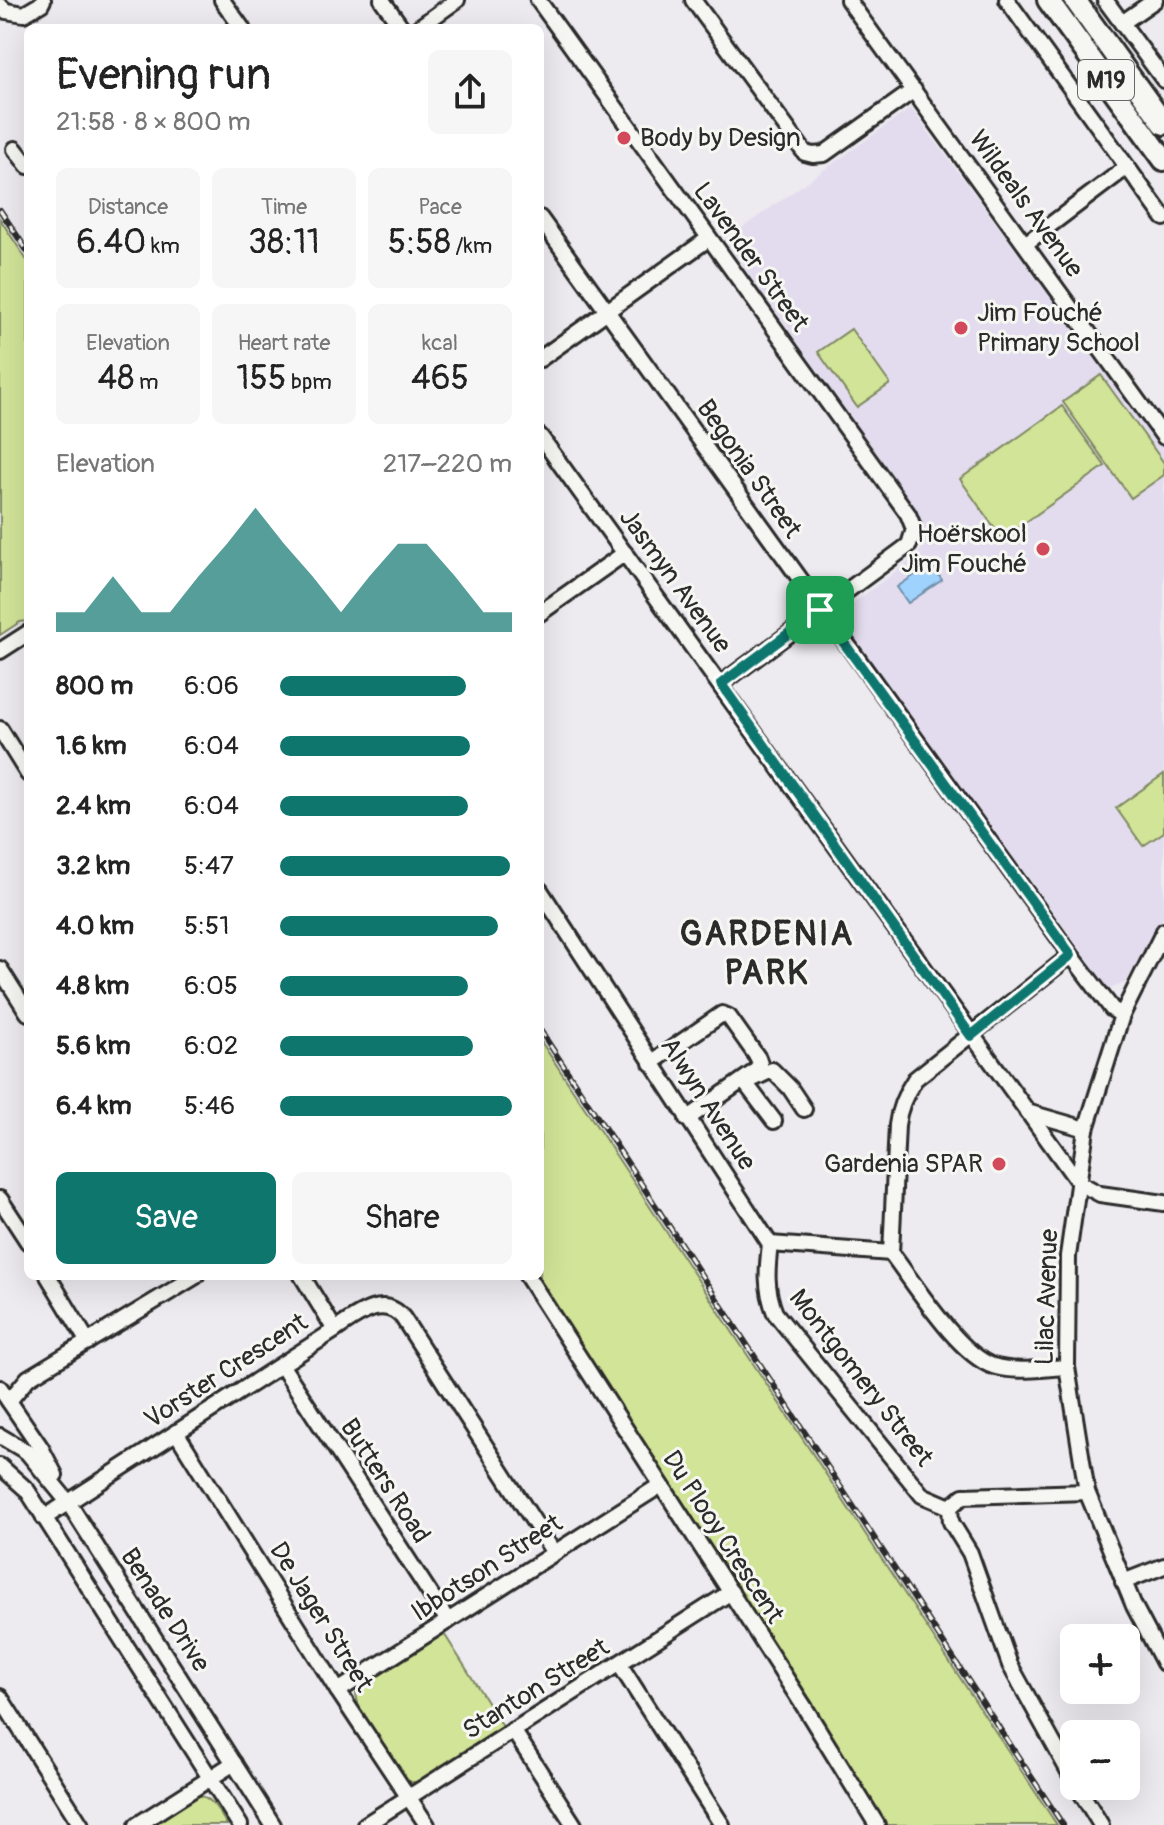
<!DOCTYPE html>
<html lang="en">
<head>
<meta charset="utf-8">
<style>
  :root { --surface:#fff; --page:#f6f6f6; --text:#222; --muted:#767676; --accent:#0f766e }
  body { margin:0; font-family:Pangolin,sans-serif; background:var(--page); color:var(--text); height:100vh; display:flex; flex-direction:column; font-size:30px; white-space:nowrap }
  * { box-sizing:border-box; margin:0 }
  p { font-size:26px; color:var(--muted) }
  .icon { flex:none; width:44px; height:44px; fill:none; stroke:currentColor; stroke-width:2; stroke-linecap:round; stroke-linejoin:round }
  .map { position:relative; flex:1; overflow:hidden }
  .sheet { position:absolute; left:24px; top:24px; width:520px; height:1256px; display:flex; flex-direction:column; background:var(--surface); border-radius:12px; box-shadow:0 8px 32px #0002 }
  .sheet>* { flex:none }
  .fabs { position:absolute; left:1060px; top:1624px; display:grid; gap:16px }
  .fabs a { display:grid; place-items:center; width:80px; height:80px; border-radius:12px; background:var(--surface); box-shadow:0 8px 32px #0002; font-size:40px }
  .pin { position:absolute; display:grid; place-items:center; width:68px; height:68px; color:#fff; margin:-34px; border-radius:16px; box-shadow:0 4px 12px #0006 }
  .round { display:grid; place-items:center; flex:none; width:84px; height:84px; border-radius:12px; background:var(--page) }
  .overview { display:flex; align-items:center; justify-content:space-between; height:136px; padding:0 32px }
  h1 { font-size:44px; font-weight:600; line-height:60px }
  .figures { display:grid; grid-template-columns:repeat(3,1fr); gap:12px; height:136px; padding:8px 32px }
  .figures div { display:grid; align-content:center; border-radius:12px; background:var(--page); text-align:center }
  .figures b { font-size:34px; font-weight:600 }
  .figures small { font-size:22px; font-weight:400 }
  .figures p { font-size:22px }
  .chart { height:224px; padding:16px 32px }
  .chart p { display:flex; justify-content:space-between }
  .chart svg { width:100%; height:144px; margin-top:8px; fill:var(--accent); opacity:.7 }
  .cta { display:flex; gap:16px; margin-top:auto; padding:16px 32px }
  .cta a { flex:1; height:92px; border-radius:12px; background:var(--accent); color:#fff; font-size:32px; font-weight:600; line-height:92px; text-align:center }
  .cta a+a { background:var(--page); color:var(--text) }
  ul { padding:0 32px; list-style:none; font-size:26px }
  li { display:grid; grid-template-columns:128px 96px 1fr; align-items:center; height:60px }
  li i { height:20px; border-radius:10px; background:var(--accent) }
  .map>svg:first-child { display:block }
  .built { fill:#e3dcee }
  .green { fill:#d2e498; stroke:#7e8862; stroke-width:2 }
  .water { fill:#9fd3fd; stroke:#7190a9; stroke-width:2 }
  .lines { fill:none; stroke-linecap:round; stroke-linejoin:round }
  .minor-casing { stroke:#2b2b2b; stroke-width:20 }
  .highway-casing { stroke:#2b2b2b; stroke-width:26 }
  .minor { stroke:#f6f6f2; stroke-width:14 }
  .highway { stroke:#f6f6f2; stroke-width:20 }
  .rail-casing { stroke:#2b2b2b; stroke-width:6 }
  .rail { stroke:#f6f6f2; stroke-width:3; stroke-dasharray:9; stroke-linecap:butt }
  .route-casing { stroke:#fff; stroke-width:16 }
  .route { stroke:#0f766e; stroke-width:10 }
  .poi-dot { fill:#d1495b; stroke:#f6f6f2; stroke-width:3 }
  .labels { text-anchor:middle; dominant-baseline:central; stroke-width:6; stroke-linejoin:round; paint-order:stroke }
  .shield { fill:#f6f6f2; stroke:#686867; stroke-width:2 }
  .shield-label { font-size:24px; font-weight:bold; fill:#2b2b2b }
  .poi-label { font-size:26px; fill:#2b2b2b; stroke:#f6f6f2; text-anchor:start }
  .street-label { font-size:26px; fill:#2b2b2b; stroke:#f6f6f2 }
  .district-label { font-size:34px; font-weight:bold; letter-spacing:2px; fill:#2b2b2b; stroke:#f6f6f2 }
</style>
</head>
<body>
<div class="map">
<svg width="1164" height="1825" viewBox="0 0 1164 1825">
  <rect width="100%" height="100%" fill="#edeaf0"/>
  <filter id="ink" filterUnits="userSpaceOnUse"><feTurbulence type="fractalNoise" baseFrequency=".0125" numOctaves="2"/><feDisplacementMap in="SourceGraphic" scale="16" xChannelSelector="R" yChannelSelector="G"/><feConvolveMatrix kernelMatrix="1 2 1 2 8 2 1 2 1" color-interpolation-filters="sRGB"/></filter>
  <g filter="url(#ink)">
    <path class="built" d="M911 108 1164 451V916L1125 983 1109 989 837 615 918 555 925 543 924 528 918 512 725 240Z"/>
    <g class="green">
      <path d="M0 219 28 262V621L20 622 0 635Z"/>
      <path d="M851 329 890 384 857 407 818 352Z"/>
      <path d="M1101 375 1164 463V475L1131 498 1063 402Z"/>
      <path d="M1062 406 1105 466 1002 539 960 479Z"/>
      <path d="M1164 774V832L1143 846 1116 808Z"/>
      <path d="M540 1040 1057 1825H884L532 1276H540Z"/>
      <path d="M443 1632 505 1730 422 1782H411L401 1775 359 1708 356 1694 365 1680Z"/>
      <path d="M195 1795C212 1795 219 1812 227 1825H147Z"/>
    </g>
    <path class="water" d="M931 564 942 580 908 603 897 587Z"/>
    <g class="lines">
      <g class="minor-casing">
        <g id="minor">
          <path d="M222 0 242 28"/>
          <path d="M382 0 402 28"/>
          <path d="M538 0 908 514 914 529 909 545 721 684"/>
          <path d="M693 0 805 153 813 155 824 154 914 90"/>
          <path d="M848 0 1164 437"/>
          <path d="M1007 0 1164 218"/>
          <path d="M1105 0 1164 80"/>
          <path d="M0 6 6 11 24 14 41 4 43 0"/>
          <path d="M1122 23 1155 0"/>
          <path d="M418 28 457 0"/>
          <path d="M15 149 28 166"/>
          <path d="M540 218 1071 955 1112 1009 1122 1015"/>
          <path d="M1025 244 1127 167"/>
          <path d="M540 359 708 239"/>
          <path d="M540 436 1079 1183 1100 1194 1164 1203"/>
          <path d="M540 613 625 553"/>
          <path d="M0 651 28 633"/>
          <path d="M0 729 28 774"/>
          <path d="M540 890 770 1244"/>
          <path d="M1164 931 1122 1015 1086 1129 1068 1256 1067 1367 1087 1492 1134 1606 1164 1663"/>
          <path d="M0 969 28 1013"/>
          <path d="M651 1063 722 1014 729 1017 758 1058 760 1064 756 1071 687 1119"/>
          <path d="M753 1079 772 1070 790 1088 804 1109"/>
          <path d="M746 1084 774 1121"/>
          <path d="M1027 1112 1086 1129"/>
          <path d="M0 1199 28 1242"/>
          <path d="M770 1244C767 1269 765 1288 775 1313L922 1495 950 1507 951 1522 970 1553 1010 1665 1074 1781"/>
          <path d="M770 1244 891 1253"/>
          <path d="M48 1276 88 1342"/>
          <path d="M302 1276 335 1330"/>
          <path d="M527 1276 805 1708 877 1825"/>
          <path d="M282 1366 448 1621"/>
          <path d="M1067 1367C1044 1368 1015 1373 993 1366 958 1354 914 1283 891 1253L897 1125C899 1107 905 1094 915 1079L1071 955"/>
          <path d="M0 1388 41 1448 55 1475"/>
          <path d="M9 1401 28 1378 196 1276"/>
          <path d="M176 1432 338 1691 427 1825"/>
          <path d="M0 1436 27 1452 68 1502 273 1825"/>
          <path d="M0 1466 27 1490 240 1825"/>
          <path d="M950 1507 963 1496 1087 1492"/>
          <path d="M44 1518 335 1330C355 1317 383 1293 403 1318L554 1553"/>
          <path d="M1123 1582 1164 1566"/>
          <path d="M620 1665 722 1825"/>
          <path d="M338 1691 661 1485"/>
          <path d="M0 1697 81 1825"/>
          <path d="M513 1730 574 1825"/>
          <path d="M1077 1786 1101 1825"/>
          <path d="M137 1825 234 1763"/>
          <path d="M365 1825 731 1592"/>
        </g>
      </g>
      <g class="highway-casing">
        <g id="highway">
          <path d="M1048 0 1164 160"/>
          <path d="M1075 0 1164 124"/>
        </g>
      </g>
      <use href="#minor" class="minor"/>
      <use href="#highway" class="highway"/>
      <g class="rail-casing">
        <g id="rail">
          <path d="M0 210 28 252"/>
          <path d="M540 1030 1063 1825"/>
        </g>
      </g>
      <use href="#rail" class="rail"/>
    </g>
  </g>
  <g class="lines" filter="url(#ink)">
    <g class="route-casing">
      <path id="route" d="M820 610 1071 955 971 1036 721 684Z"/>
    </g>
    <use href="#route" class="route"/>
  </g>
  <g class="poi-dot">
    <circle cx="624" cy="138" r="8"/>
    <circle cx="961" cy="328" r="8"/>
    <circle cx="1043" cy="549" r="8"/>
    <circle cx="999" cy="1164" r="8"/>
  </g>
  <g class="labels">
    <rect class="shield" x="1078" y="60" width="56" height="40" rx="6"/>
    <g class="shield-label">
      <text x="1106" y="80">M19</text>
    </g>
    <g class="poi-label">
      <text x="640" y="138">Body by Design</text>
      <text x="977" y="313">Jim Fouché<tspan x="977" dy="30">Primary School</tspan></text>
      <text x="1027" y="534" text-anchor="end">Hoërskool<tspan x="1027" dy="30">Jim Fouché</tspan></text>
      <text x="983" y="1164" text-anchor="end">Gardenia SPAR</text>
    </g>
    <g class="street-label">
      <text transform="translate(1026 204) rotate(54)">Wildeals Avenue</text>
      <text transform="translate(751 257) rotate(54)">Lavender Street</text>
      <text transform="translate(749 469) rotate(55)">Begonia Street</text>
      <text transform="translate(675 581) rotate(54)">Jasmyn Avenue</text>
      <text transform="translate(708 1104) rotate(57)">Alwyn Avenue</text>
      <text transform="translate(1047 1297) rotate(-88)">Lilac Avenue</text>
      <text transform="translate(226 1371) rotate(-33)">Vorster Crescent</text>
      <text transform="translate(861 1378) rotate(52)">Montgomery Street</text>
      <text transform="translate(385 1481) rotate(57)">Butters Road</text>
      <text transform="translate(723 1537) rotate(57)">Du Plooy Crescent</text>
      <text transform="translate(487 1568) rotate(-33)">Ibbotson Street</text>
      <text transform="translate(165 1610) rotate(57)">Benade Drive</text>
      <text transform="translate(321 1617) rotate(58)">De Jager Street</text>
      <text transform="translate(536 1689) rotate(-32)">Stanton Street</text>
    </g>
    <g class="district-label">
      <text x="767" y="934">GARDENIA<tspan x="767" dy="39">PARK</tspan></text>
    </g>
  </g>
</svg>
<div class="fabs">
<a>+</a>
<a>−</a>
</div>
<div class="pin" style="left:820px;top:610px;background:#1e9e55"><svg class="icon" aria-label="arrive" viewBox="0 0 24 24"><path d="M6 21V4h12l-3 4 3 4H6"/></svg></div>
<section class="sheet">
<div class="overview"><div><h1>Evening run</h1><p>21:58 · 8 × 800 m</p></div><a class="round"><svg class="icon" aria-label="share" viewBox="0 0 24 24"><path d="M12 15V3M7 8l5-5 5 5M5 13v7h14v-7"/></svg></a></div>
<div class="figures">
<div><p>Distance</p><b>6.40<small> km</small></b></div>
<div><p>Time</p><b>38:11</b></div>
<div><p>Pace</p><b>5:58<small> /km</small></b></div>
</div>
<div class="figures">
<div><p>Elevation</p><b>48<small> m</small></b></div>
<div><p>Heart rate</p><b>155<small> bpm</small></b></div>
<div><p>kcal</p><b>465</b></div>
</div>
<div class="chart"><p><span>Elevation</span>217–220 m</p>
<svg viewBox="0 0 160 44" preserveAspectRatio="none"><path d="M0 44V38L10 38L20 27L30 38L40 38L50 27L60 17L70 6L80 17L90 27L100 38L110 27L120 17L130 17L140 27L150 38L160 38V44z"/></svg>
</div>
<ul>
<li><b>800 m</b>6:06<i style="width:80%"></i></li>
<li><b>1.6 km</b>6:04<i style="width:82%"></i></li>
<li><b>2.4 km</b>6:04<i style="width:81%"></i></li>
<li><b>3.2 km</b>5:47<i style="width:99%"></i></li>
<li><b>4.0 km</b>5:51<i style="width:94%"></i></li>
<li><b>4.8 km</b>6:05<i style="width:81%"></i></li>
<li><b>5.6 km</b>6:02<i style="width:83%"></i></li>
<li><b>6.4 km</b>5:46<i style="width:100%"></i></li>
</ul>
<div class="cta"><a>Save</a><a>Share</a></div>
</section>
</div>
</body>
</html>
